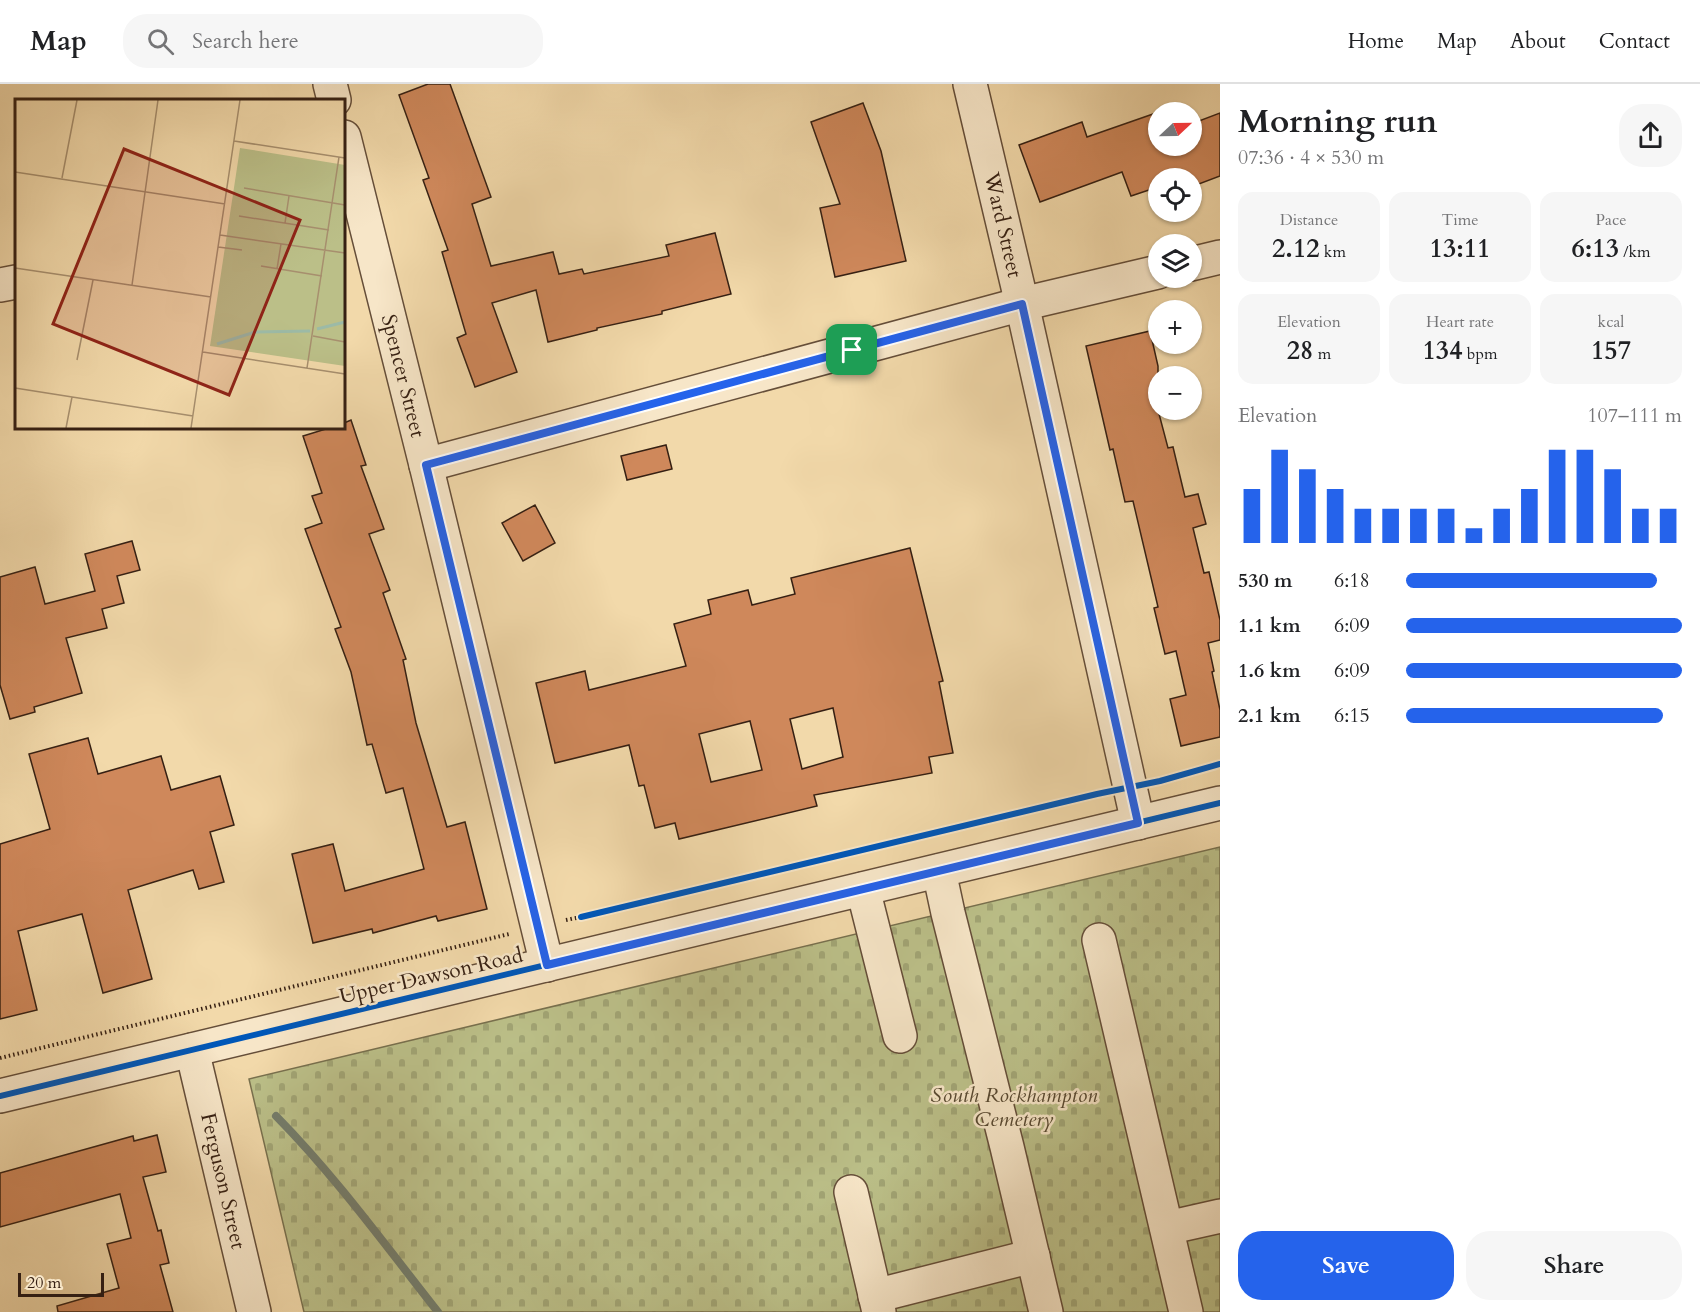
<!DOCTYPE html>
<html lang="en">
<head>
<meta charset="utf-8">
<style>
  :root { --surface:#fff; --page:#f6f6f6; --text:#202124; --muted:#757577; --line:#e0e0e0; --accent:#2563eb }
  body { margin:0; font-family:Cardo,serif; background:var(--page); color:var(--text); height:100vh; display:flex; flex-direction:column; font-size:22px; white-space:nowrap }
  * { box-sizing:border-box; margin:0 }
  p { font-size:20px; color:var(--muted) }
  .icon { flex:none; width:33px; height:33px; fill:none; stroke:currentColor; stroke-width:2; stroke-linecap:round; stroke-linejoin:round }
  .map { position:relative; flex:1; overflow:hidden }
  .drawer { display:flex; flex-direction:column; background:var(--surface); width:480px }
  .drawer>* { flex:none }
  .needle { width:39px; rotate:68deg }
  .controls { position:absolute; left:1148px; top:18px; display:grid; gap:12px }
  .controls a { display:grid; place-items:center; width:54px; height:54px; border-radius:50%; background:var(--surface); box-shadow:0 2px 4px #0004; font-size:30px }
  .scale { position:absolute; left:18px; bottom:15px; width:86px; box-sizing:border-box; padding-left:6px; border:3px solid #362013; border-top:0; font-size:16px; line-height:21px; white-space:nowrap; color:#362013; -webkit-text-stroke:4px #f7e6c8; paint-order:stroke }
  .pin { position:absolute; display:grid; place-items:center; width:51px; height:51px; color:#fff; margin:-26px; border-radius:12px; box-shadow:0 3px 9px #0006 }
  .round { display:grid; place-items:center; flex:none; width:63px; height:63px; border-radius:24px; background:var(--page) }
  .headline { display:flex; align-items:center; justify-content:space-between; height:102px; padding:0 18px }
  h1 { font-size:33px; font-weight:600; line-height:45px }
  .figures { display:grid; grid-template-columns:repeat(3,1fr); gap:9px; height:102px; padding:6px 18px }
  .figures div { display:grid; align-content:center; border-radius:15px; background:var(--page); text-align:center }
  .figures b { font-size:26px; font-weight:600 }
  .figures small { font-size:16px; font-weight:400 }
  .figures p { font-size:16px }
  .chart { height:168px; padding:12px 18px }
  .chart p { display:flex; justify-content:space-between }
  .chart svg { width:100%; height:108px; margin-top:6px; stroke:var(--accent); stroke-width:6 }
  .cta { display:flex; gap:12px; margin-top:auto; padding:12px 18px }
  .cta a { flex:1; height:69px; border-radius:24px; background:var(--accent); color:#fff; font-size:24px; font-weight:600; line-height:69px; text-align:center }
  .cta a+a { background:var(--page); color:var(--text) }
  ul { padding:0 18px; list-style:none; font-size:20px }
  li { display:grid; grid-template-columns:96px 72px 1fr; align-items:center; height:45px }
  li i { height:15px; border-radius:8px; background:var(--accent) }
  header { display:flex; align-items:center; gap:36px; box-sizing:border-box; height:84px; padding:0 30px; background:var(--surface); border-bottom:2px solid var(--line) }
  header strong { font-size:28px }
  nav { display:flex; gap:33px; margin-inline-start:auto; font-size:21px }
  .search { width:420px; height:54px; background:var(--page); display:flex; align-items:center; gap:15px; box-sizing:border-box; padding:0 21px; border-radius:24px; color:var(--muted); font-size:22px }
  main { display:flex; flex:1; min-height:0 }
  .map>svg:first-child { display:block }
  .cemetery { fill:url(#cemetery-stones); stroke:#78704e; stroke-width:1.5 }
  .lines { fill:none; stroke-linecap:round; stroke-linejoin:round }
  .stream { stroke:#737c6b; stroke-width:8 }
  .building { fill:#cf885b; stroke:#362013; stroke-width:1.5; fill-rule:evenodd }
  .minor-casing { stroke:#654e39; stroke-width:36 }
  .path { stroke:#362013; stroke-width:4; stroke-dasharray:1.5 3; stroke-linecap:butt }
  .minor { stroke:#f7e6c8; stroke-width:33 }
  .cycleway-casing { stroke:#f7e6c8; stroke-width:10 }
  .cycleway { stroke:#0057b8; stroke-width:6 }
  .route-casing { stroke:#fff; stroke-width:12 }
  .route { stroke:#2563eb; stroke-width:8 }
  .labels { text-anchor:middle; dominant-baseline:central; stroke-width:5; stroke-linejoin:round; paint-order:stroke }
  .street-label { font-size:21px; fill:#362013; stroke:#f7e6c8 }
  .park-label { font-size:21px; font-style:italic; fill:#574830; stroke:#f7e6c8 }
  .inset-river { fill:none; stroke:#9cbaa6; stroke-width:3 }
  .inset-road { fill:none; stroke:#a78f6e; stroke-width:1.5 }
  .view { fill:#8f2418; fill-opacity:0.15; stroke:#8f2418; stroke-width:3 }
  .inset-edge { fill:none; stroke:#362013; stroke-width:3 }
</style>
</head>
<body>
<header>
<strong>Map</strong>
<div class="search"><svg class="icon" aria-label="search" viewBox="0 0 24 24"><circle cx="10" cy="10" r="6"/><path d="M15 15l6 6"/></svg>Search here</div>
<nav><a>Home</a><a>Map</a><a>About</a><a>Contact</a></nav>
</header>
<main>
<div class="map">
<svg width="1220" height="1228" viewBox="0 0 1220 1228">
  <defs>
    <pattern id="cemetery-stones" width="16" height="16" patternUnits="userSpaceOnUse" patternTransform="scale(1.5)"><rect width="16" height="16" fill="#bbbf88"/><path d="M2 7V4a2 2 0 0 1 4 0v3zM10 15v-3a2 2 0 0 1 4 0v3z" fill="#a1a474"/></pattern>
  </defs>
  <rect width="100%" height="100%" fill="#f2d9aa"/>
  <filter id="stains"><feTurbulence type="fractalNoise" baseFrequency=".00333" numOctaves="4"/><feColorMatrix values="0 0 0 0 .2 0 0 0 0 .09 0 0 0 0 .02 0 0 0 .5 -.17"/></filter>
  <radialGradient id="worn" r=".72"><stop offset=".6" stop-color="#630" stop-opacity="0"/><stop offset="1" stop-color="#630" stop-opacity=".3"/></radialGradient>
  <path class="cemetery" d="M1220 763V1228H304L249 995Z"/>
  <g class="lines">
    <path class="stream" d="M276 1032C336 1093 385 1161 438 1228"/>
  </g>
  <g class="building">
    <path d="M428 0H450L491 113 472 120 491 182 553 168 559 190 582 185 584 190 669 172 666 161 715 149 731 210 662 227V230L597 244V246L548 258 536 206 492 219 517 288 475 303 457 254 466 250 442 168 448 166 423 96 429 94 399 11Z"/>
    <path d="M863 19 881 67 906 177 835 193 820 124 840 120 811 38Z"/>
    <path d="M1220 29V92L1191 103V91L1181 94H1158V103L1131 112 1122 88 1040 118 1019 61 1082 38 1087 53 1153 30 1158 43V62H1191V40Z"/>
    <path d="M1150 247 1158 282V298L1153 300 1158 326 1168 364 1173 363 1185 413 1198 410 1206 440 1193 444 1204 489 1209 488 1220 536V556L1208 559 1214 587 1212 588 1220 626V653L1181 662 1170 615 1186 611 1176 567 1165 570 1154 524 1158 523 1133 417 1125 418 1113 365 1110 366 1086 262Z"/>
    <path d="M351 336 366 381 361 382 384 445 369 450 390 506 383 509 406 575 403 576 416 639 447 743 465 738 487 825 438 837 436 832 373 849 372 845 313 859 292 770 333 760 345 807 424 785 403 704 386 709 372 660 367 661 351 588 335 545 341 543 305 445 322 439 312 412 322 409 303 352 329 344H344V339Z"/>
    <path d="M666 361 672 385 627 396 621 372Z"/>
    <path d="M535 421 555 459 523 477 502 439Z"/>
    <path d="M132 457 140 486 117 492 124 519 102 525 107 544 66 554 82 609 34 623 35 628 10 635 0 601V493L35 483 45 520 95 507 85 470Z"/>
    <path d="M910 464 943 597 939 598 953 669 929 673 932 689 814 711 817 722 679 755 675 739 655 744 644 701 639 702 629 661 555 679 536 599 585 587 589 606 686 582 674 540 711 530 708 516 748 506 752 521 795 510 791 494ZM833 624 843 673 802 685 790 635ZM750 637 762 686 711 698 699 650Z"/>
    <path d="M88 654 98 690 161 672 171 706 220 692 234 741 210 748 224 798 199 805 193 786 128 806 152 895 103 909 82 830 18 847 37 926 0 935V760L50 745 29 670Z"/>
    <path d="M157 1051 166 1088 143 1093 158 1147 161 1146 169 1179 160 1181 173 1228H58L57 1222 119 1204 107 1160 131 1154 120 1110 0 1143V1089L133 1052 134 1057Z"/>
  </g>
  <g class="lines">
    <g class="minor-casing">
      <g id="minor">
        <path d="M330 0 334 16"/>
        <path d="M970 0 1022 220 1138 739"/>
        <path d="M344 53 426 381 547 881"/>
        <path d="M1191 180 1220 173"/>
        <path d="M0 201 16 198"/>
        <path d="M426 381 1022 220 1158 188"/>
        <path d="M939 787 948 829 1007 1063 1046 1228"/>
        <path d="M863 805 900 952"/>
        <path d="M1099 856 1186 1228"/>
        <path d="M192 966 254 1228"/>
        <path d="M0 1012 1220 719"/>
        <path d="M851 1108 879 1228"/>
        <path d="M1167 1144 1220 1132"/>
        <path d="M875 1212 1033 1172"/>
      </g>
    </g>
    <g class="path">
      <path d="M566 836 581 833"/>
      <path d="M0 974 509 850"/>
    </g>
    <use href="#minor" class="minor"/>
    <g class="cycleway-casing">
      <g id="cycleway">
        <path d="M581 833 1097 710 1160 697 1220 680"/>
        <path d="M0 1012 1220 719"/>
      </g>
    </g>
    <use href="#cycleway" class="cycleway"/>
  </g>
  <g class="lines">
    <g class="route-casing">
      <path id="route" d="M1022 220 1138 739 547 881 426 381Z"/>
    </g>
    <use href="#route" class="route"/>
  </g>
  <g class="labels">
    <g class="street-label">
      <text transform="translate(1003 141) rotate(77)">Ward Street</text>
      <text transform="translate(403 292) rotate(76)">Spencer Street</text>
      <text transform="translate(431 892) rotate(-13)">Upper Dawson Road</text>
      <text transform="translate(223 1097) rotate(77)">Ferguson Street</text>
    </g>
    <g class="park-label">
      <text x="1014" y="1011">South Rockhampton<tspan x="1014" dy="24">Cemetery</tspan></text>
    </g>
  </g>
  <g transform="translate(15 15)">
    <rect width="330" height="330" fill="#f2d9aa"/>
    <path d="M225 49 330 66V267L195 247Z" fill="#bbbf88"/>
    <path class="inset-river" d="M302 230 330 223M202 245 240 233 295 232"/>
    <path class="inset-road" d="M219 42 330 59M0 73 210 105M47 79 62 1M229 89 330 106M224 117 314 131M270 124 274 97M205 136 330 154M203 148 227 151M246 167 307 177M0 169 196 198M262 170 266 145M117 186 143 1M298 237 330 243M188 253 330 275M62 261 78 181M292 269 324 58M0 289 178 317M51 329 57 298M176 329 225 1"/>
    <path class="view" d="M109 50 285 121 214 296 38 225Z"/>
    <rect width="330" height="330" class="inset-edge"/>
  </g>
  <rect width="100%" height="100%" filter="url(#stains)"/>
  <rect width="100%" height="100%" fill="url(#worn)"/>
</svg>
<div class="controls">
<a><svg class="needle" viewBox="-14 -14 28 28"><path d="M0-13l5 13h-10z" fill="#e53935"/><path d="M0 13l5-13h-10z" fill="#757577"/></svg></a>
<a><svg class="icon" aria-label="locate" viewBox="0 0 24 24"><circle cx="12" cy="12" r="6"/><path d="M12 2v4M12 18v4M2 12h4M18 12h4"/></svg></a>
<a><svg class="icon" aria-label="layers" viewBox="0 0 24 24"><path d="M12 4l9 5-9 5-9-5zM3 14l9 5 9-5"/></svg></a>
<a>+</a>
<a>−</a>
</div>
<div class="scale">20 m</div>
<div class="pin" style="left:852px;top:266px;background:#1e9e55"><svg class="icon" aria-label="arrive" viewBox="0 0 24 24"><path d="M6 21V4h12l-3 4 3 4H6"/></svg></div>
</div>
<section class="drawer">
<div class="headline"><div><h1>Morning run</h1><p>07:36 · 4 × 530 m</p></div><a class="round"><svg class="icon" aria-label="share" viewBox="0 0 24 24"><path d="M12 15V3M7 8l5-5 5 5M5 13v7h14v-7"/></svg></a></div>
<div class="figures">
<div><p>Distance</p><b>2.12<small> km</small></b></div>
<div><p>Time</p><b>13:11</b></div>
<div><p>Pace</p><b>6:13<small> /km</small></b></div>
</div>
<div class="figures">
<div><p>Elevation</p><b>28<small> m</small></b></div>
<div><p>Heart rate</p><b>134<small> bpm</small></b></div>
<div><p>kcal</p><b>157</b></div>
</div>
<div class="chart"><p><span>Elevation</span>107–111 m</p>
<svg viewBox="0 0 160 44" preserveAspectRatio="none"><path d="M5 44V22M15 44V6M25 44V14M35 44V22M45 44V30M55 44V30M65 44V30M75 44V30M85 44V38M95 44V30M105 44V22M115 44V6M125 44V6M135 44V14M145 44V30M155 44V30"/></svg>
</div>
<ul>
<li><b>530 m</b>6:18<i style="width:91%"></i></li>
<li><b>1.1 km</b>6:09<i style="width:100%"></i></li>
<li><b>1.6 km</b>6:09<i style="width:100%"></i></li>
<li><b>2.1 km</b>6:15<i style="width:93%"></i></li>
</ul>
<div class="cta"><a>Save</a><a>Share</a></div>
</section>
</main>
</body>
</html>
